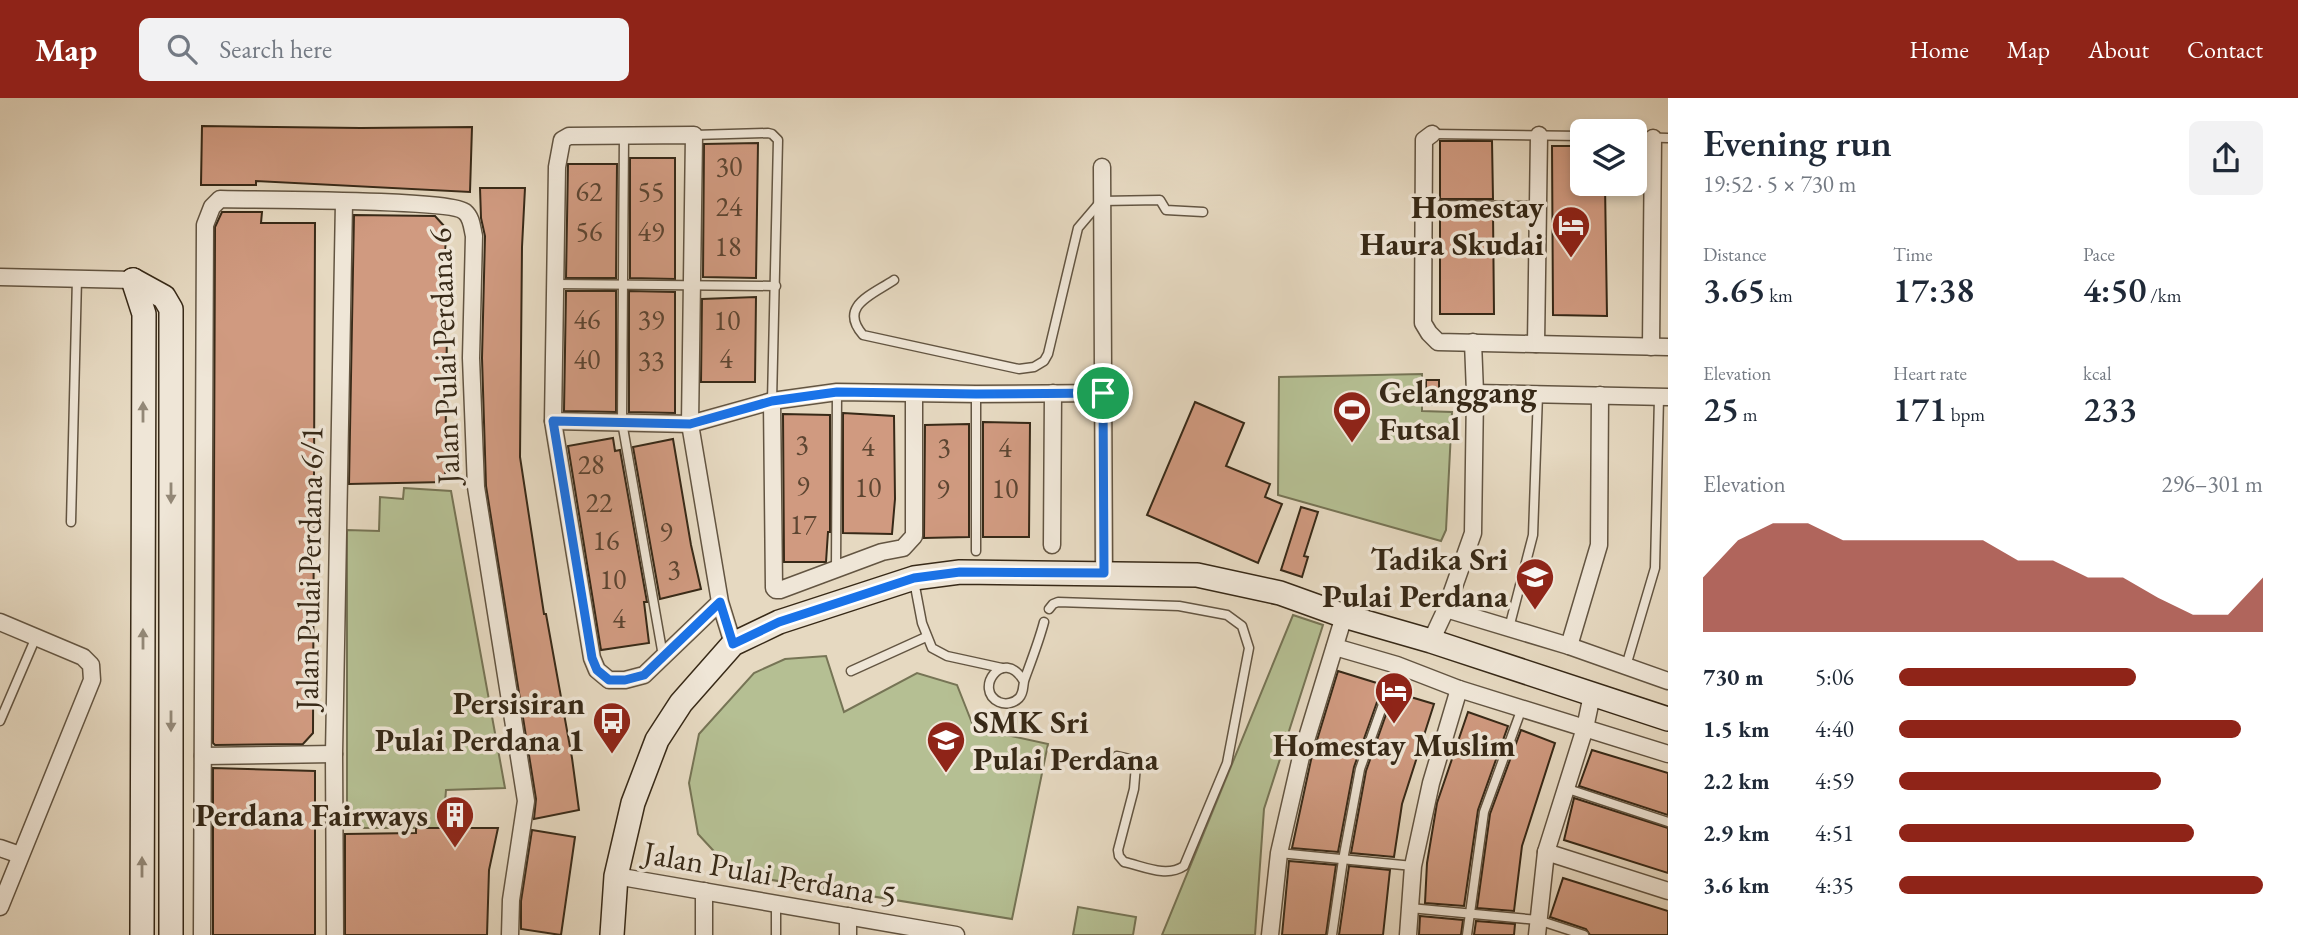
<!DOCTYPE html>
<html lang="en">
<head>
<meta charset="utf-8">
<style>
  :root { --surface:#fff; --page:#f2f2f3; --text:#1f2937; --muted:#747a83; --accent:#8f2418 }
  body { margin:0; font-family:"EB Garamond",serif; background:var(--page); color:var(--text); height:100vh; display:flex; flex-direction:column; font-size:26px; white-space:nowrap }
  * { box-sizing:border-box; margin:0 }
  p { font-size:23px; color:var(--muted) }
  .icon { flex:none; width:38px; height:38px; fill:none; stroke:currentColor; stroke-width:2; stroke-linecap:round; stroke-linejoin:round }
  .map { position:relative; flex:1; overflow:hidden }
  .panel { display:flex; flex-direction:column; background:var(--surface); width:630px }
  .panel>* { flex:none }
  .buttons { position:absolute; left:1570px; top:21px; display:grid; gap:14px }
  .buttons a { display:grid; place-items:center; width:77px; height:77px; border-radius:10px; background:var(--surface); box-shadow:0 4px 10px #0003; font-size:35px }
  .pin { position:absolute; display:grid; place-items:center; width:60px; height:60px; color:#fff; margin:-30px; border:4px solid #fff; border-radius:50%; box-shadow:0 2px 7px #0007 }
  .round { display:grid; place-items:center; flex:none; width:74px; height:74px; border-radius:10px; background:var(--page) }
  .headline { display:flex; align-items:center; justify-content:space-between; height:119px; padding:0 35px }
  h1 { font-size:38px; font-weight:600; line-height:52px }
  .figures { display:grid; grid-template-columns:repeat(3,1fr); gap:10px; height:119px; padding:7px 35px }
  .figures div { display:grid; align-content:center }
  .figures b { font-size:35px; font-weight:600 }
  .figures small { font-size:19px; font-weight:400 }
  .figures p { font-size:19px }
  .chart { height:196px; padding:14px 35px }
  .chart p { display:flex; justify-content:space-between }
  .chart svg { width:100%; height:126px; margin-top:7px; fill:var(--accent); opacity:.7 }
  ul { padding:0 35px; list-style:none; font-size:23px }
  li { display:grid; grid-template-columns:112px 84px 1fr; align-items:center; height:52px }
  li i { height:18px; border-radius:9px; background:var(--accent) }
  header { display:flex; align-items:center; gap:42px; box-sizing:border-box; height:98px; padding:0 35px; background:var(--accent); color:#fff }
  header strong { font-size:33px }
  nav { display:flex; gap:38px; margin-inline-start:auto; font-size:24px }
  .search { width:490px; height:63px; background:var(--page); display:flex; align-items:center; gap:18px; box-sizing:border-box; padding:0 24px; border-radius:10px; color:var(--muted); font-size:26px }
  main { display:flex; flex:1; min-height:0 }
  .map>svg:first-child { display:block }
  .green { fill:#b5bf93; stroke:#767455; stroke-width:2 }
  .building { fill:#d09a80; stroke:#372917; stroke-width:2 }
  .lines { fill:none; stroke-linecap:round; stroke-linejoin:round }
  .lane-casing { stroke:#635542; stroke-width:11 }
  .street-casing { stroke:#635542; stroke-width:19 }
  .secondary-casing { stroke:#372917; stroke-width:26 }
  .lane { stroke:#efe6d7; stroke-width:8 }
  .street { stroke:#efe6d7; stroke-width:16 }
  .secondary { stroke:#efe6d7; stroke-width:23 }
  .oneway { fill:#938877 }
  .route-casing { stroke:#fff; stroke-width:14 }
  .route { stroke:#1a73e8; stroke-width:9 }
  .labels { text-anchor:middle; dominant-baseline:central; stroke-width:7; stroke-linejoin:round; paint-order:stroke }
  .number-label { font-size:28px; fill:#5d4531 }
  .poi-label { font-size:32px; font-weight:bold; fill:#372917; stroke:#efe6d7; text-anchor:end }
  .street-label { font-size:32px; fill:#372917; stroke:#efe6d7 }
</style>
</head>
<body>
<header>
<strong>Map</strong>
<div class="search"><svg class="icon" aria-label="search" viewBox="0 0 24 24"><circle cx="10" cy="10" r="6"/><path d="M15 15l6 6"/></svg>Search here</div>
<nav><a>Home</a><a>Map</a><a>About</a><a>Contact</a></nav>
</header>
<main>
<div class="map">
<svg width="1668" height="837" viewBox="0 0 1668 837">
  <rect width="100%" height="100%" fill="#e6d9c1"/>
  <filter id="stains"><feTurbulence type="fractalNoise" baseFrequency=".00286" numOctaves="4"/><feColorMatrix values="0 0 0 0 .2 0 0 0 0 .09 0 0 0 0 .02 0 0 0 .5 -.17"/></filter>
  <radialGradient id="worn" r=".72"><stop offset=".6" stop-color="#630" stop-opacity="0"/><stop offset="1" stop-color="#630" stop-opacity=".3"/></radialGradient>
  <g class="green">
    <path d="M1422 276V313L1452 314 1446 432 1441 443 1278 397 1279 279Z"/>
    <path d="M404 390 451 393 505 690 446 692 443 730H347V432L379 433 380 399 403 401Z"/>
    <path d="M1293 517 1323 527 1264 711 1255 837H1162Z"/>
    <path d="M826 558 844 614 917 575 957 587 974 630 1048 646 1012 821 735 776 698 736 689 685 699 636 754 575 785 561Z"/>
    <path d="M1078 809 1136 819 1133 837H1073Z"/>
  </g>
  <g class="building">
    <path d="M202 28 361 30 472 29 470 94 256 83V87H201Z"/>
    <path d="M1440 43H1492L1493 101H1440Z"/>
    <path d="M758 45 756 180 703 179 704 46Z"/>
    <path d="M1552 48H1582V86H1605L1607 218 1553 217Z"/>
    <path d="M630 60H675V181L630 180Z"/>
    <path d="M568 66H617L616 180H566Z"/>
    <path d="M480 90H525L522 149 520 359 544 516H546L572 660 579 712 534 721 536 701 486 388 482 260 485 138 481 120Z"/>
    <path d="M222 114H262L261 125H315L313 635 303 646 215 647 213 645 215 129Z"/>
    <path d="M1440 114H1493L1494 216H1440Z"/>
    <path d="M354 117 435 118 445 129 447 228 445 384 349 386Z"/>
    <path d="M566 193H616V314L564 313Z"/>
    <path d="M629 193 675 194V315L629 314Z"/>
    <path d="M756 199 755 284H701L702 201Z"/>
    <rect x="1426" y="282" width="13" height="25"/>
    <path d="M1195 304 1244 325 1226 368 1270 386 1265 399 1282 406 1258 465 1147 417Z"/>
    <path d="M843 315 894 318 895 401 892 436 843 435Z"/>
    <path d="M783 316 830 317V434H828L826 464H784Z"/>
    <path d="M983 324 1030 325 1029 439H983Z"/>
    <path d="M969 326V439L924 440 925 327Z"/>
    <path d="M613 340 615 353 620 352 647 504H644L649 545 601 552 568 348Z"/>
    <path d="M673 341 691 447 701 491 660 501 633 349Z"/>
    <path d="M1301 409 1318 414 1304 458 1308 459 1302 479 1281 472Z"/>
    <path d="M1338 573 1380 586 1379 589 1382 590 1354 669 1338 754 1292 750 1311 662Z"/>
    <path d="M1394 594 1434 606 1402 706 1394 759 1351 755 1366 673Z"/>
    <path d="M1468 614 1508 628 1478 712 1464 808 1425 805 1427 765 1437 705Z"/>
    <path d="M1521 632 1555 645 1522 748 1514 813 1477 810 1490 716Z"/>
    <path d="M1592 652 1668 675V717L1579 688Z"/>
    <path d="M213 670 315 673V837H213Z"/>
    <path d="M1574 700 1668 730V775L1564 742Z"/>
    <path d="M416 730H498L489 772 487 837H345V736L416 735Z"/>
    <path d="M532 732 575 739 561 837 521 831V803Z"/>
    <path d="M1289 763 1336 767 1326 837H1282Z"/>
    <path d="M1349 768 1390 772 1383 837H1339Z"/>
    <path d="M1563 780 1668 813V837H1590L1586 831 1550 819Z"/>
    <path d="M1420 818 1463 822 1461 837H1419Z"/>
    <path d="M1476 823 1515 826 1514 837H1474Z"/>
  </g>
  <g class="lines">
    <g class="lane-casing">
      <g id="lane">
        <path d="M624 36 622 324 663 558"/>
        <path d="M1432 36 1582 38"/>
        <path d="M694 37 768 35 772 36 778 42 772 303"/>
        <path d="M1634 39 1668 40"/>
        <path d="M1423 107 1538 108"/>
        <path d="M894 182C872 197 838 208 863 237L1019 271 1034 269 1044 263 1048 256 1078 130 1101 103 1160 102 1166 112 1203 114"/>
        <path d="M555 186 776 188"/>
        <path d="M976 296V453"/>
        <path d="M71 424 77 180"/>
        <path d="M836 471 837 294"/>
        <path d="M914 483 922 525 932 550 947 558 1002 570"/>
        <path d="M1049 511 1053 506 1058 504 1179 508 1227 517 1242 528 1249 550 1227 665 1184 768C1166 780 1143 768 1124 764L1119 758 1118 752 1134 691 1136 667 1130 661 1117 658"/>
        <path d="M1509 530 1533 437 1538 296"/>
        <path d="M1626 568 1655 470 1659 299"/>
        <path d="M851 573 926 539"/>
        <path d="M1023 582C1003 549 973 592 999 604 1006 607 1014 605 1019 600 1025 593 1022 587 1025 580 1032 561 1039 543 1044 524"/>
        <path d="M0 623 36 539"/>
        <path d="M1565 690 1668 724"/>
        <path d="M1279 755 1413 768"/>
        <path d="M1410 810 1538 822 1584 837"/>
        <path d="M776 837V806"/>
        <path d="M1332 837 1343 762 1360 671 1397 567"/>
        <path d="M1467 837 1484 714 1522 610"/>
      </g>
    </g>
    <g class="street-casing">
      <g id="street">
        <path d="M1432 36 1424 42 1423 225 1429 235 1438 244 1668 249"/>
        <path d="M1102 69 1104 475"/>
        <path d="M0 179 133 182"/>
        <path d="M1536 246 1539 37"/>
        <path d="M1651 249 1653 40"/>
        <path d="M1475 295 1668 299"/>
        <path d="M772 303 774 490 776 492H780L882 454 903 450 914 438V296"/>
        <path d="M553 323 690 326 772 303 837 294 976 296 1103 295"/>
        <path d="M1052 447 1053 295"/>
        <path d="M720 504 644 577 625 582H609L597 572 592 560 553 323 557 69 562 42 569 38 694 37 690 326 720 504 733 546"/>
        <path d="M1446 511 1569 548 1668 583"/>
        <path d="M0 524 83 559 91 567 92 582 0 809"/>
        <path d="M1431 543 1446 511 1473 435 1475 295 1473 244"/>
        <path d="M1569 548 1599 447 1600 297"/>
        <path d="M1335 549 1397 567 1459 591 1668 656"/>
        <path d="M203 658 334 656"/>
        <path d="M0 750 20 757"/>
        <path d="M1546 754 1668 793"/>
        <path d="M616 778 956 837"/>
        <path d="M704 793V837"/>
        <path d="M848 818V837"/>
        <path d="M202 837 205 127 212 109 220 101C253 102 452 101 465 114 472 120 472 130 474 138L471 260 476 389 526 703 511 802 510 837"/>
        <path d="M335 837 334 656 344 104"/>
        <path d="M1270 837 1279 755 1301 659 1344 518"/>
        <path d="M1408 837 1413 768 1431 685 1459 591"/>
        <path d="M1537 837 1546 754 1585 630 1592 597"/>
      </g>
    </g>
    <g class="secondary-casing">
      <g id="secondary">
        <path d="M133 182 164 199 171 211V837"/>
        <path d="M133 182 144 216 142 837"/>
        <path d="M612 837 616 778 633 705 657 642 681 605 733 546 779 524 914 480 960 474 1197 477 1280 495 1344 518 1431 543 1668 621"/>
      </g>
    </g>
    <use href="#lane" class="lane"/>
    <use href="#street" class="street"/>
    <use href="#secondary" class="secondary"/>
  </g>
  <defs><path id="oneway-solid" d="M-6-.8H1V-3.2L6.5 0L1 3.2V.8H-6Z" transform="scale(1.75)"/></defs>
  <g class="oneway">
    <use href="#oneway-solid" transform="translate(143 314) rotate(-90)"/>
    <use href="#oneway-solid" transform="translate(171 395) rotate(90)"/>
    <use href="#oneway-solid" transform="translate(143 541) rotate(-90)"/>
    <use href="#oneway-solid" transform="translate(171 623) rotate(90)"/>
    <use href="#oneway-solid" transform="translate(142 769) rotate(-90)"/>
  </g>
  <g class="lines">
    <g class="route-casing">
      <path id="route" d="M837 294 976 296 1103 295 1104 475 960 474 914 480 779 524 733 546 720 504 644 577 625 582H609L597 572 592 560 553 323 690 326 772 303Z"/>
    </g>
    <use href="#route" class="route"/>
  </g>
  <defs>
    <g id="hotel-pin" transform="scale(2.0125)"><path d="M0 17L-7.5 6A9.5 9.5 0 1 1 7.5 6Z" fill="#8f2418" stroke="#efe6d7"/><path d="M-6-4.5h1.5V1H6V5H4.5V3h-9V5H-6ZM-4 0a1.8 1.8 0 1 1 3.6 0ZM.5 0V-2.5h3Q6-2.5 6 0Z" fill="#fff"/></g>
    <g id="stadium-pin" transform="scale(2.0125)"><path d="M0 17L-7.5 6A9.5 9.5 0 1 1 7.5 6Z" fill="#8f2418" stroke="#efe6d7"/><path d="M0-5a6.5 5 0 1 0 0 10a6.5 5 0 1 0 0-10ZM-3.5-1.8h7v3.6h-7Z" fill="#fff"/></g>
    <g id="school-pin" transform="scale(2.0125)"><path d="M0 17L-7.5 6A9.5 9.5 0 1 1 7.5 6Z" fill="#8f2418" stroke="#efe6d7"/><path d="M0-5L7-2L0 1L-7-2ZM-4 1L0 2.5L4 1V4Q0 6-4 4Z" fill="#fff"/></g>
    <g id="bus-pin" transform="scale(2.0125)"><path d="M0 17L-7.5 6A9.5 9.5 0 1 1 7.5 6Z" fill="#8f2418" stroke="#efe6d7"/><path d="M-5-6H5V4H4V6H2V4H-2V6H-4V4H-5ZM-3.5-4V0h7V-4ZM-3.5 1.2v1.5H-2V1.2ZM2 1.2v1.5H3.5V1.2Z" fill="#fff"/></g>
    <g id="building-pin" transform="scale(2.0125)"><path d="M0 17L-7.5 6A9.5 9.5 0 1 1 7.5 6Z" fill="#8f2418" stroke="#efe6d7"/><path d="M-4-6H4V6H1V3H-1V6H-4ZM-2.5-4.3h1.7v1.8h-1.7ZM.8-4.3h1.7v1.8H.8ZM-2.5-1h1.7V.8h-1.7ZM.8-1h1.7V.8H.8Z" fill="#fff"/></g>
  </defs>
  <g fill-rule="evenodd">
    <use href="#hotel-pin" x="1571" y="127"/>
    <use href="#stadium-pin" x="1352" y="312"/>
    <use href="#school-pin" x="1535" y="479"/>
    <use href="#hotel-pin" x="1394" y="593"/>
    <use href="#bus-pin" x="612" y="623"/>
    <use href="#school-pin" x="946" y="642"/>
    <use href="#building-pin" x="455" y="717"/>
  </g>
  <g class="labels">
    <g class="number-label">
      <text x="729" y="68">30</text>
      <text x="589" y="93">62</text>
      <text x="651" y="93">55</text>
      <text x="729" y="108">24</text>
      <text x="589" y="133">56</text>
      <text x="651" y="133">49</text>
      <text x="728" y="148">18</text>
      <text x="587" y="221">46</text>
      <text x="651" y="221">39</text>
      <text x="727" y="222">10</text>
      <text x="726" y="260">4</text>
      <text x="587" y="261">40</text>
      <text x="651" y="262">33</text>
      <text x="802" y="346">3</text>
      <text x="868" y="348">4</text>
      <text x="944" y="349">3</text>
      <text x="1005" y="349">4</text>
      <text x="591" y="366">28</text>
      <text x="803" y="387">9</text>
      <text x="868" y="389">10</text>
      <text x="943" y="390">9</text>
      <text x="1005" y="390">10</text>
      <text x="599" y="404">22</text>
      <text x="803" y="426">17</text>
      <text x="666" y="433">9</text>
      <text x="606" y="442">16</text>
      <text x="674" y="471">3</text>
      <text x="613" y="481">10</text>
      <text x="619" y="520">4</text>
    </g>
    <g class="poi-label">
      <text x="1544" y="109">Homestay<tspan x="1544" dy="37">Haura Skudai</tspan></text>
      <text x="1379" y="294" text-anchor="start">Gelanggang<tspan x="1379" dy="37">Futsal</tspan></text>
      <text x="1508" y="461">Tadika Sri<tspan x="1508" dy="37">Pulai Perdana</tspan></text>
      <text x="585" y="605">Persisiran<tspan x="585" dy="37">Pulai Perdana 1</tspan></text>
      <text x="973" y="624" text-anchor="start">SMK Sri<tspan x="973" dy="37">Pulai Perdana</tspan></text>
      <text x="1394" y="647" text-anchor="middle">Homestay Muslim</text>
      <text x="428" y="717">Perdana Fairways</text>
    </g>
    <g class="street-label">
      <text transform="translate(444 258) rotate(-92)">Jalan Pulai Perdana 6</text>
      <text transform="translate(309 470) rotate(-89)">Jalan Pulai Perdana 6/1</text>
      <text transform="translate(770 776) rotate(10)">Jalan Pulai Perdana 5</text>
    </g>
  </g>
  <rect width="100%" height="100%" filter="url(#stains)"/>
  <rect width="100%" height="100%" fill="url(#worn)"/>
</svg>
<div class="buttons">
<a><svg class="icon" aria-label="layers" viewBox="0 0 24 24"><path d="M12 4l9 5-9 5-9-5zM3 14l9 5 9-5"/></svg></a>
</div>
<div class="pin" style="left:1103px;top:295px;background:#1e9e55"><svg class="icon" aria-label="arrive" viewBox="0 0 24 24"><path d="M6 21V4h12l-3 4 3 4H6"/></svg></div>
</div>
<section class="panel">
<div class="headline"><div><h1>Evening run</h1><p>19:52 · 5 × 730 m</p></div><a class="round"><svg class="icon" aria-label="share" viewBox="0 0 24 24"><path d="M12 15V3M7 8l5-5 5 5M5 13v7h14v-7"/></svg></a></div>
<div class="figures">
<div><p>Distance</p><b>3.65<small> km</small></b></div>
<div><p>Time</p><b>17:38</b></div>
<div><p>Pace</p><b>4:50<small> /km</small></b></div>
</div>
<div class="figures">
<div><p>Elevation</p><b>25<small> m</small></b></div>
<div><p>Heart rate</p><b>171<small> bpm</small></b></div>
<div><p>kcal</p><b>233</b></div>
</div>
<div class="chart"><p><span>Elevation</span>296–301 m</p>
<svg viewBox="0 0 160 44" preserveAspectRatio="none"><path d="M0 44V25L10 12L20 6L30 6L40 12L50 12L60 12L70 12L80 12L90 19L100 19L110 25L120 25L130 32L140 38L150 38L160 25V44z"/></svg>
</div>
<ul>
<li><b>730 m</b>5:06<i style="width:65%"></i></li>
<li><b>1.5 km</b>4:40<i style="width:94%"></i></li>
<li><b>2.2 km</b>4:59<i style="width:72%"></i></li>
<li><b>2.9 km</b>4:51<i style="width:81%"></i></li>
<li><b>3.6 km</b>4:35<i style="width:100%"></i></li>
</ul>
</section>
</main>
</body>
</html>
